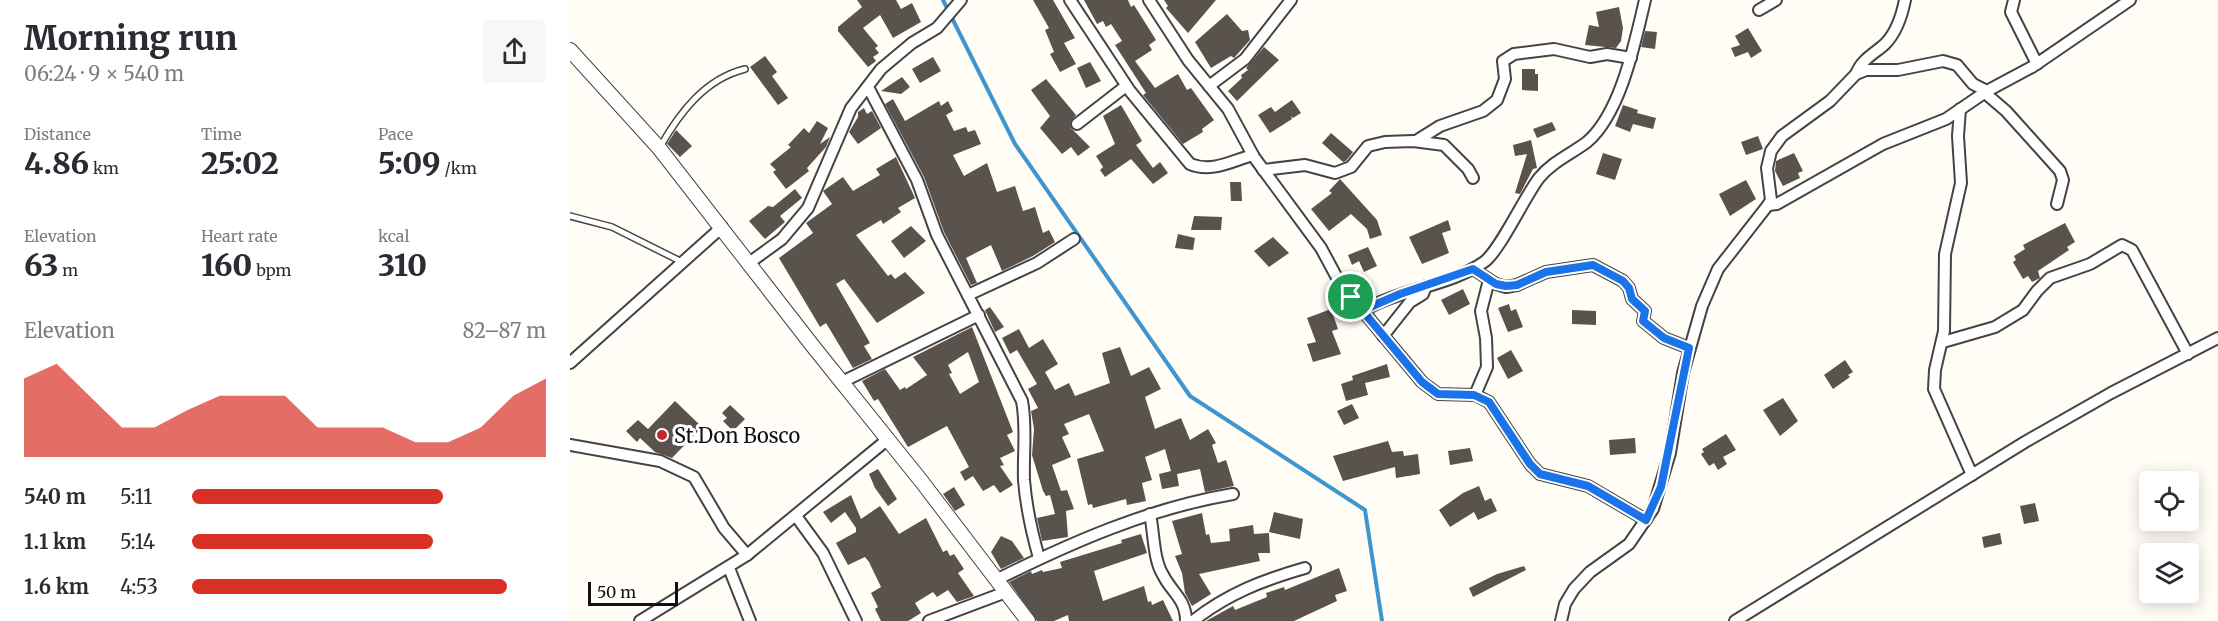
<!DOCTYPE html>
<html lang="en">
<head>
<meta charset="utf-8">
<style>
  :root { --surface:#fff; --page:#f7f7f7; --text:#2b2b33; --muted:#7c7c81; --accent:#d93025 }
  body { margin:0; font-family:Merriweather,serif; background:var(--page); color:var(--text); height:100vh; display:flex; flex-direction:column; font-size:22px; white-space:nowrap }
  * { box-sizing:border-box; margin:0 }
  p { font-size:20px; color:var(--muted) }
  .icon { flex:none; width:33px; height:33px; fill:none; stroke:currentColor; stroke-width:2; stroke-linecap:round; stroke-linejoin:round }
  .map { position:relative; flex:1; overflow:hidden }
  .drawer { display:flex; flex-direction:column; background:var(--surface); width:570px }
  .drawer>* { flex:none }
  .fabs { position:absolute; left:1569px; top:471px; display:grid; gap:12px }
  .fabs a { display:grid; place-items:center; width:60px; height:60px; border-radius:6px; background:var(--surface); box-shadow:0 3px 15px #0003; font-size:30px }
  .scale { position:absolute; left:18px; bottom:15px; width:90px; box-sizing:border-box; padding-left:6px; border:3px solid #111; border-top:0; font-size:16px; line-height:21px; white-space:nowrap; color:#111; -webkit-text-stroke:4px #fff; paint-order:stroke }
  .pin { position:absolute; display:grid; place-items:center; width:51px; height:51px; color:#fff; margin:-26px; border:3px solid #fff; border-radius:50%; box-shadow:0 2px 6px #0007 }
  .round { display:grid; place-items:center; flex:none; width:63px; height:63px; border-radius:6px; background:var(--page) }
  .head { display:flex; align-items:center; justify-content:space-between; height:102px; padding:0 24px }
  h1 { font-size:33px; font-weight:800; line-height:45px }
  .figures { display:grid; grid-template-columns:repeat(3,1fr); gap:9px; height:102px; padding:6px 24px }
  .figures div { display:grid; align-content:center }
  .figures b { font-size:30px; font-weight:800 }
  .figures small { font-size:16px; font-weight:400 }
  .figures p { font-size:16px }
  .chart { height:168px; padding:12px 24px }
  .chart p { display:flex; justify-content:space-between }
  .chart svg { width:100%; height:108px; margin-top:6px; fill:var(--accent); opacity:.7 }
  ul { padding:0 24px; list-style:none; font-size:20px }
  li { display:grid; grid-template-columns:96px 72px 1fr; align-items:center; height:45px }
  li i { height:15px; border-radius:8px; background:var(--accent) }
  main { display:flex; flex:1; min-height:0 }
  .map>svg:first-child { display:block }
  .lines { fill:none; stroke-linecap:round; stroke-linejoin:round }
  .stream { stroke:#3f96cf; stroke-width:4 }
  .building { fill:#5a524d; fill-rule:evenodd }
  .service-casing { stroke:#444; stroke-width:8 }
  .minor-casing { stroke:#444; stroke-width:14 }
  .tertiary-casing { stroke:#444; stroke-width:16 }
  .service { stroke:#fff; stroke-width:5 }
  .minor { stroke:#fff; stroke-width:10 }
  .tertiary { stroke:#fff; stroke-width:14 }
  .route-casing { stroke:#fff; stroke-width:12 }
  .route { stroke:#1a73e8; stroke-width:8 }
  .poi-dot { fill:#c4262e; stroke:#fff; stroke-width:2 }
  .labels { text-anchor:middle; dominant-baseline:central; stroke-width:6; stroke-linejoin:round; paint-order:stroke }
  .poi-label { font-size:20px; fill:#111; stroke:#fff; text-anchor:start }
</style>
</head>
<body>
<main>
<section class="drawer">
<div class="head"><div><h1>Morning run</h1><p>06:24 · 9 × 540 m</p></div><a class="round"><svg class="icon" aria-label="share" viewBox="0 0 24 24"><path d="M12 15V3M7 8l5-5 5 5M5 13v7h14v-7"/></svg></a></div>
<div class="figures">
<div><p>Distance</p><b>4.86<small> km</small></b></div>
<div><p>Time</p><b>25:02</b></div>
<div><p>Pace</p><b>5:09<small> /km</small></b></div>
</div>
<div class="figures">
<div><p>Elevation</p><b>63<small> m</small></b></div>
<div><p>Heart rate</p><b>160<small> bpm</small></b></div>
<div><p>kcal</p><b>310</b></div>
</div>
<div class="chart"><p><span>Elevation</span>82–87 m</p>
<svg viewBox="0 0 160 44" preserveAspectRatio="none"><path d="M0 44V12L10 6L20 19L30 32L40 32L50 25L60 19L70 19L80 19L90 32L100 32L110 32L120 38L130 38L140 32L150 19L160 12V44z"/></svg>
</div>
<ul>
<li><b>540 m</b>5:11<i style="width:71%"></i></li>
<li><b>1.1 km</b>5:14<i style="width:68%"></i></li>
<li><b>1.6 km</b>4:53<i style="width:89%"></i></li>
</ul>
</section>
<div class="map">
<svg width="1648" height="621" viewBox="0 0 1648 621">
  <rect width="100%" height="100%" fill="#fffdf5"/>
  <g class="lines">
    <path class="stream" d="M373 0 445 144 620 396 795 510 812 621"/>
  </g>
  <g class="building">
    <path d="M287 0H326L331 9 342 3 351 22 323 38 310 15 293 28 308 46 305 48 309 53 303 57 306 61 298 67 268 31V27L292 7Z"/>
    <path d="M463 0H483L505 38 494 43 506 64 490 72 480 54 484 52 475 30 479 28Z"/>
    <path d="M514 0H558L561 7 564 5 586 40 579 45 582 50 565 61 585 88 608 74 617 90 621 88 644 120 632 129 633 132 613 144 573 95 576 93 545 45 552 41 541 24 536 27 533 21 527 24Z"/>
    <path d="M594 0H646L618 33 596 8 598 6Z"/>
    <path d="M1049 7 1053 28 1051 41 1046 48 1015 45 1019 25 1029 27 1026 12Z"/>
    <path d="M657 14 672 31 678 30 680 40 664 58 661 56 641 68 625 42Z"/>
    <path d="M1178 28 1192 51 1181 58 1178 52 1165 57 1161 48 1170 45 1165 36Z"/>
    <path d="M1075 31 1087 32 1085 49 1071 47Z"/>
    <path d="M694 47 709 60 667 101 658 91 672 78 671 75 678 70 676 68Z"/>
    <path d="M195 56 207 72 202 76 218 98 208 105 180 67Z"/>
    <path d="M363 57 371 71 350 83 342 69Z"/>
    <path d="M520 62 531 81 516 88 507 68Z"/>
    <path d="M952 69H965V74H968V91L952 90Z"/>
    <path d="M332 77 340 87 331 94 311 91Z"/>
    <path d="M476 79 506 115 500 122 501 128 520 147 508 156 501 147 492 154 470 128 480 116 461 90Z"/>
    <path d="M323 99 335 121 369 101 371 106 378 101 383 111 376 115 384 131 396 127 398 132 405 130 411 144 383 155 394 176 417 163 427 192 445 186 453 211 465 207 473 233 479 230 485 242 463 256 432 271 421 245 396 258 407 283 401 285 374 232 354 177 315 104Z"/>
    <path d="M722 100 731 113 723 118 721 116 722 119 700 133 688 115 701 107 705 112Z"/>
    <path d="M551 105 572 141 566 145 583 168 590 162 598 173 583 184 561 159 535 177 530 170 533 167 526 156 545 144 533 116Z"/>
    <path d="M1053 105 1068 110 1067 113 1086 118 1083 129 1063 124 1060 132 1045 126Z"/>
    <path d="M294 108 297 114 302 111 311 128 288 144 279 132 288 117V112Z"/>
    <path d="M247 121 258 128 250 144 260 137 256 147 237 168 239 171 216 189 203 172 206 170 200 164 221 147 218 145 234 128 239 133Z"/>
    <path d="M982 122 986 130 967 138 963 129Z"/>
    <path d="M106 130 122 146 110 157 97 144Z"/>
    <path d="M761 133 783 152 776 161 773 162 752 143Z"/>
    <path d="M1188 136 1193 149 1176 155 1171 142Z"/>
    <path d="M961 140 967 168 963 169 950 194 945 193 957 154 945 156 943 145Z"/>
    <path d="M1033 153 1052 159 1045 180 1026 174Z"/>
    <path d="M1224 153 1233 171 1228 173 1230 178 1213 186 1205 171 1206 161Z"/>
    <path d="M326 157 345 198 328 208 331 212 313 224 311 220 286 235 318 276 321 274 325 279 335 272 355 293 307 323 274 279 266 284 300 343 294 346 302 359 283 368 256 323 250 327 209 258 243 233 236 223 262 204 253 191 273 177 283 191 310 175 306 169Z"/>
    <path d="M770 179 807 220 812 235 800 239 797 229 781 214 759 231 741 209 762 193 759 191Z"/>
    <path d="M1176 180 1186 199 1160 216 1149 194Z"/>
    <path d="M660 182H671L672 201H661Z"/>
    <path d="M225 189 232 198 210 216 215 222 195 239 179 221 198 206 203 207Z"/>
    <path d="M624 216 652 217 651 230H621Z"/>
    <path d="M878 220 881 230 872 233 879 253 852 264 839 237Z"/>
    <path d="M1495 223 1505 242 1497 247 1499 250 1468 271 1470 278 1462 282 1458 276 1453 279 1443 262 1446 260 1444 256 1455 249 1453 245Z"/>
    <path d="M341 226 356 241 334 258 321 241Z"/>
    <path d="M608 234 625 238 623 250 605 248Z"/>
    <path d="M703 237 719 253 699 267 684 251Z"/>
    <path d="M798 247 807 266 794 272 789 261 782 265 778 255Z"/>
    <path d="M893 289 900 304 879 315 871 300Z"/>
    <path d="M939 304 941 311 946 309 953 327 938 332 928 308Z"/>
    <path d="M420 307 434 327 425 332 415 310Z"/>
    <path d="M761 309 768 329 762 331 771 354 743 362 737 344 746 342 737 318Z"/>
    <path d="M1002 310 1026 311V325L1002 324Z"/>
    <path d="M402 327 443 432 437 435 445 451 430 458 434 465 430 466 443 485 430 493 424 485 413 491 403 476 395 481 390 472 399 467 377 426 338 447 308 399 304 401 292 381 315 369 330 390 335 387 336 389 357 375 343 357ZM398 352 409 382 390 394 379 374 382 373 378 365Z"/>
    <path d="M449 329 459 348 473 339 488 364 475 372 485 390 499 383 505 396 540 383 532 353 550 347 561 376 579 367 591 389 575 397 585 429 611 418 620 440 638 429 646 443 642 445 648 463 656 460 664 486 635 492 630 469 607 474 609 486 592 489 589 474 601 471 595 449 575 457 582 480 572 483 576 501 557 505 556 499 523 508 522 504 518 505 507 459 534 451 519 414 494 424 499 434 492 437 501 457 482 465 491 491 497 490 504 509 496 511 498 537 472 541 467 518 485 514 480 495 476 496 473 491 462 455 464 429 461 411 468 408 458 389 467 384 447 350 440 354 432 338Z"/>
    <path d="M941 350 953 371 938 379 927 358Z"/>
    <path d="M1275 360 1283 372 1278 375 1280 377 1263 389 1254 375Z"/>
    <path d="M817 364 820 377 795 383 798 395 776 401 771 384 783 380 782 376Z"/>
    <path d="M1213 398 1228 421 1210 436 1193 410Z"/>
    <path d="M105 401 132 427 102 458 85 452 70 438 67 442 56 431 68 420 78 429Z"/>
    <path d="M782 404 789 418 774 425 767 411Z"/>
    <path d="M160 405 175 419 163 431 153 421 157 418 152 413Z"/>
    <path d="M1156 434 1166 450 1153 457 1157 464 1148 470 1144 463 1139 466 1131 454 1134 452 1132 449Z"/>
    <path d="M1065 438 1066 453 1040 455 1039 440Z"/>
    <path d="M818 441 822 452 833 451 834 456 848 454 850 474 826 478 825 467 773 481 763 456Z"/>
    <path d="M900 448 903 461 880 465 878 451Z"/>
    <path d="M308 469 327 499 318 506 305 488 299 474Z"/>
    <path d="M909 486 915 501 921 498 927 511 908 520 904 512 880 527 869 510 893 493Z"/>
    <path d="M384 487 395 505 385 511 373 494Z"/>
    <path d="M281 495 291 519 310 506 329 534 356 518 373 552 377 550 380 556 384 554 394 569 388 573 404 596 387 602 378 590 367 597 363 592 345 603 351 613 338 621H311L305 609 308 607 301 593 311 587 299 562 295 557 278 565 266 543 286 532V528L275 512 261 523 253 512Z"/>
    <path d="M1465 503 1469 521 1454 524 1450 506Z"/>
    <path d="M704 512 733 519 730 539 699 532Z"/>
    <path d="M632 513 636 535 639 534 641 543 660 541 659 529 683 525 684 534 699 533 700 553H688L690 561 629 574 641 594 622 606 615 593 612 573 605 556 612 554 602 521Z"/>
    <path d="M1430 533 1432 544 1414 548 1412 537Z"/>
    <path d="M571 534 577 553 524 571 533 601 574 586 578 602 581 601 582 605 593 600 603 621H499L498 615 484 621H467L439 582 461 571 462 574 472 570 473 572 492 568 490 562 552 543 551 540Z"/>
    <path d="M431 536 442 541 454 558 431 569 421 552Z"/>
    <path d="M954 566 956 570 903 597 899 588 927 574Z"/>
    <path d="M769 568 777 591 765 595 767 601 724 621H636L663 606 665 610 697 597 696 593 714 587 715 590Z"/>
  </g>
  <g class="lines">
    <g class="service-casing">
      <g id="service">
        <path d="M90 147C110 112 135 79 175 69"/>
        <path d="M0 216 42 227 112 262"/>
      </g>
    </g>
    <g class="minor-casing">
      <g id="minor">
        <path d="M500 0 560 91 620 164C642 173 661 161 683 155"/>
        <path d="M579 0 618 60 658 109 684 157 751 248 772 287 791 304 800 307C836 288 881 285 914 262 929 252 955 196 969 178 982 162 1001 154 1017 142 1051 113 1065 42 1075 0"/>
        <path d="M1444 0 1441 12 1467 64"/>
        <path d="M1189 10 1206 0"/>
        <path d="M1286 74C1292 59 1304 54 1315 44 1327 32 1332 15 1335 0"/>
        <path d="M639 86 675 59 721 0"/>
        <path d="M298 87 347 180 367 235 452 401C457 427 453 453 454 480 456 507 462 533 469 558"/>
        <path d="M1415 93 1436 111 1490 171 1493 180 1487 204"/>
        <path d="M1390 109 1388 136 1391 183 1375 254 1374 331 1365 370 1364 389 1402 475"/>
        <path d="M507 124 556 86"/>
        <path d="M846 141 870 126 913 111 927 100 935 79 933 61 944 54 984 49 1020 57 1037 54 1061 58"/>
        <path d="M693 170 735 165 765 173 781 167 798 146 815 142 843 141 874 145 898 169 903 178"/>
        <path d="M1198 205 1207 204 1313 144 1376 119 1417 91"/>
        <path d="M179 263 212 239 238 208 281 108 311 69 342 43 367 28 391 0"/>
        <path d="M903 269 926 284 936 287 947 285 976 272 1023 265 1053 281 1059 288 1062 299 1075 311 1073 321 1094 338 1119 348"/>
        <path d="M398 295 467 263 504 239"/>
        <path d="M787 304 852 382 868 394 905 395 919 402 960 464 970 474 1018 486 1076 520"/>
        <path d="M813 336 840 302 853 294 856 286"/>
        <path d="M1373 342 1425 327 1453 310 1467 291 1480 278 1520 264 1552 245 1562 250 1618 354"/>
        <path d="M0 363 152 227"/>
        <path d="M272 382 409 315"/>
        <path d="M905 395 917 367 916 338 911 311 919 280"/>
        <path d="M0 445 90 461 124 477 154 528 177 555"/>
        <path d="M580 514C584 532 583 559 593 575 602 593 616 599 616 621"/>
        <path d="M226 516 253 553 286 621"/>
        <path d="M159 568 180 621"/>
        <path d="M426 580C502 542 580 508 663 494"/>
        <path d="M70 621 177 555 318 439"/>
        <path d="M359 621 436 592"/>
        <path d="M623 621C657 594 693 580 735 568"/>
        <path d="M991 621 995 604 1004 589 1020 572 1059 544 1083 509 1100 453 1113 373 1132 306 1148 269 1198 205 1201 200 1197 168 1201 151 1212 136 1260 101 1286 74 1296 70H1328L1373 61 1387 65 1403 84 1417 91 1462 67 1560 0"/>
        <path d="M1165 621 1455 442 1541 393 1648 338"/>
      </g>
    </g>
    <g class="tertiary-casing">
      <path id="tertiary" d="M0 50 89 148 242 345 352 482 458 621"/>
    </g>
    <use href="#service" class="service"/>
    <use href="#minor" class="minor"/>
    <use href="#tertiary" class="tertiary"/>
  </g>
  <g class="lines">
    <g class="route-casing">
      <path id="route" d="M1023 265 1053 281 1059 288 1062 299 1075 311 1073 321 1094 338 1119 348 1091 487 1076 520 1018 486 970 474 960 464 919 402 904 395 868 394 852 382 781 297 800 307 830 294 903 269 926 284 936 286 947 285 976 272Z"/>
    </g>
    <use href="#route" class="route"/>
  </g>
  <circle class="poi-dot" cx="92" cy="435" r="6"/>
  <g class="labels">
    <g class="poi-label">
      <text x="104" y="435">St.Don Bosco</text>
    </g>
  </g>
</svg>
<div class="fabs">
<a><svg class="icon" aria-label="locate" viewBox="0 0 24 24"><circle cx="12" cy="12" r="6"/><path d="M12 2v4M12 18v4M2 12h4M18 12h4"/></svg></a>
<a><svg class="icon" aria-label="layers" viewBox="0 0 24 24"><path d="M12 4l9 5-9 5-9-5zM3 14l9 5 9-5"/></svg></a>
</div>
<div class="scale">50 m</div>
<div class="pin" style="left:781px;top:297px;background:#1e9e55"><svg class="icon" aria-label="arrive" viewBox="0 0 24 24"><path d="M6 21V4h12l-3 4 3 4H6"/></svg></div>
</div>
</main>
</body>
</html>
